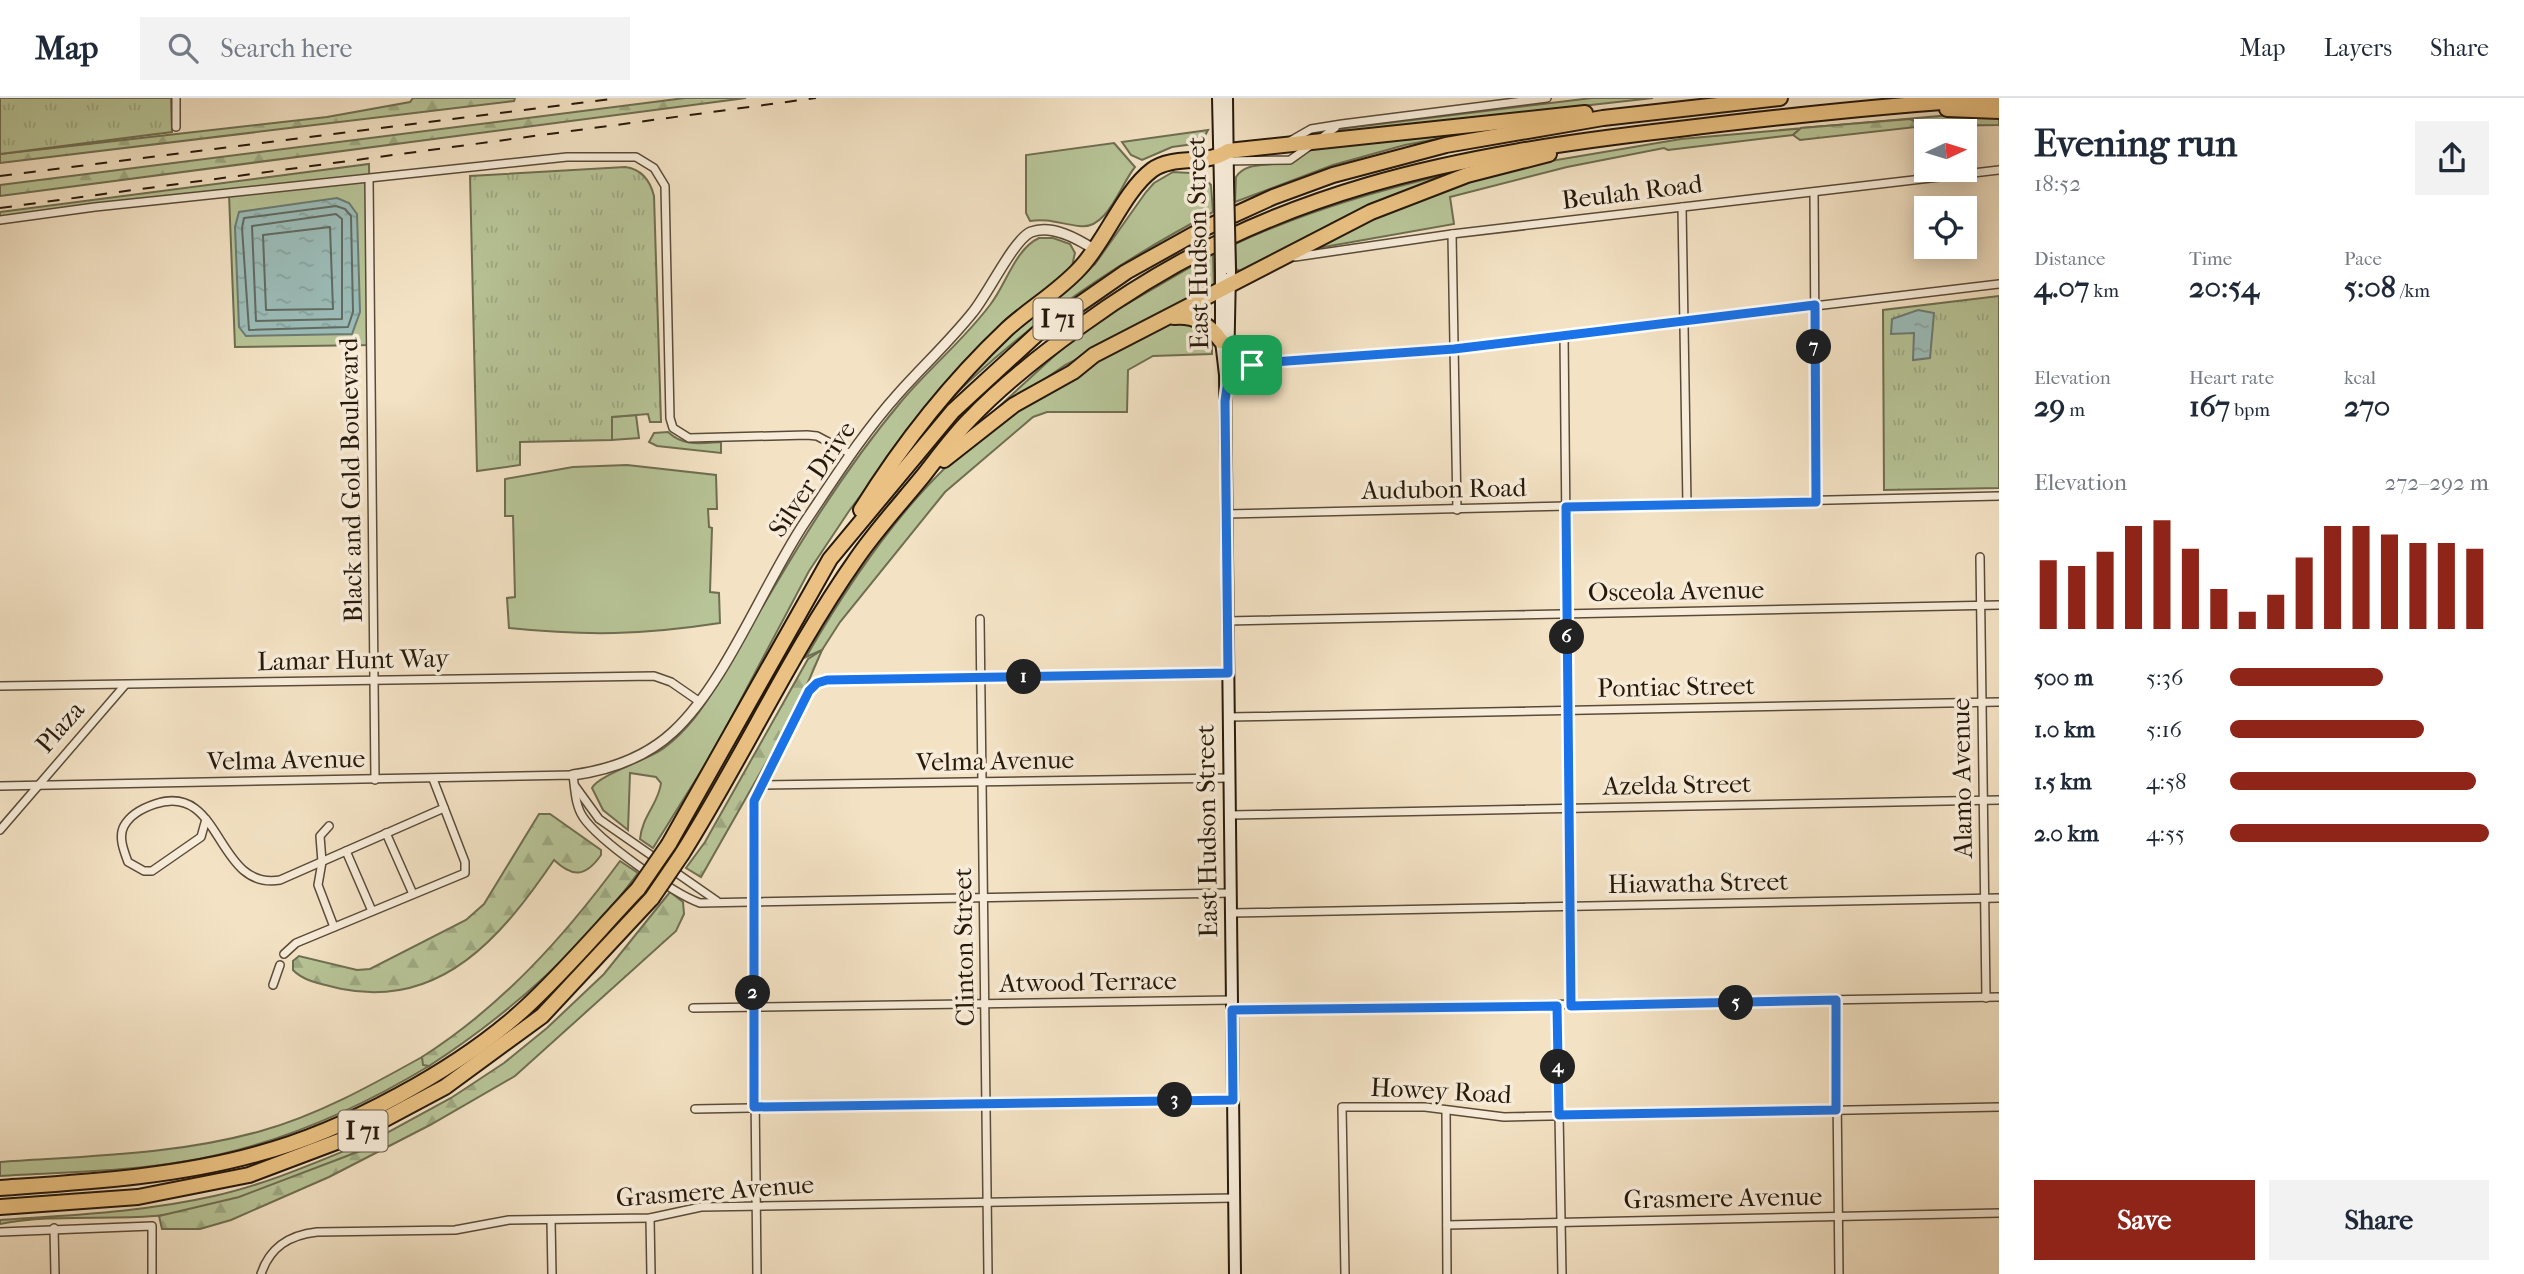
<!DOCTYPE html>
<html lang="en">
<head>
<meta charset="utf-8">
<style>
  :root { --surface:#fff; --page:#f2f2f3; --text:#1f2937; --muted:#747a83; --line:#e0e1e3; --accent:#8f2418 }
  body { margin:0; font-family:"IM FELL French Canon",serif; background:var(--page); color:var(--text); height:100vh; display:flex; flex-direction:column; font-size:26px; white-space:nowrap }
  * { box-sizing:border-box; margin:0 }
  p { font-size:23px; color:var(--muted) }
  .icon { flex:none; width:38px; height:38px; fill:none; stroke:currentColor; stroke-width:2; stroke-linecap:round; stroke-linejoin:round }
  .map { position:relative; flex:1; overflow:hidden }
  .drawer { display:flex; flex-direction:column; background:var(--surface); width:525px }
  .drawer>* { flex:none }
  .needle { width:46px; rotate:86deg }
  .controls { position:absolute; left:1914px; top:21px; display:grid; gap:14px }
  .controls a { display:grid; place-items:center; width:63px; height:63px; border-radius:0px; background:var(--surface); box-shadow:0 4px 18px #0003; font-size:35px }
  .pin { position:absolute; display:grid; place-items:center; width:60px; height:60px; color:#fff; margin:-30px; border-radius:14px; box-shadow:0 4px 10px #0006 }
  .km { position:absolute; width:35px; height:35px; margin:-18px; border-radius:50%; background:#222; color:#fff; font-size:19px; line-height:35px; text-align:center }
  .round { display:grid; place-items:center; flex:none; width:74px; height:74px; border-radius:0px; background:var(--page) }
  .overview { display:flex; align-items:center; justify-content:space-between; height:119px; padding:0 35px }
  h1 { font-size:38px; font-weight:700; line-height:52px }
  .stats { display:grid; grid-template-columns:repeat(3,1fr); gap:10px; height:119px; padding:7px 35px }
  .stats div { display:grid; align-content:center }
  .stats b { font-size:30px; font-weight:700 }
  .stats small { font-size:19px; font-weight:400 }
  .stats p { font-size:19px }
  .chart { height:196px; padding:14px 35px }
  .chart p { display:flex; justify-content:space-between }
  .chart svg { width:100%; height:126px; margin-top:7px; stroke:var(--accent); stroke-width:6 }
  .button { display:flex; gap:14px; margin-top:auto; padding:14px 35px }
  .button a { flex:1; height:80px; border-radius:0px; background:var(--accent); color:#fff; font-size:28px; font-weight:700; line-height:80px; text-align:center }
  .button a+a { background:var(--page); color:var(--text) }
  ul { padding:0 35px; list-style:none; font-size:23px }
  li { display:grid; grid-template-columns:112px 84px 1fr; align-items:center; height:52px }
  li i { height:18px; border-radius:9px; background:var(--accent) }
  header { display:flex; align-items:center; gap:42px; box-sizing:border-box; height:98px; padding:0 35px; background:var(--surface); border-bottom:2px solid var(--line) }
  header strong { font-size:33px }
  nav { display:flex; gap:38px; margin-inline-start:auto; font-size:24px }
  .search { width:490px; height:63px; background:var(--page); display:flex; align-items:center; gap:18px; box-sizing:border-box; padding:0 24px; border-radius:0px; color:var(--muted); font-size:26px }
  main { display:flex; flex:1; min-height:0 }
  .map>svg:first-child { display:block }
  .green { fill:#b7c497; stroke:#6f6e51; stroke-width:2 }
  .forest { fill:url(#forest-firs); stroke:#6f6e51; stroke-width:2 }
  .park { fill:url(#park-tufts); stroke:#6f6e51; stroke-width:2 }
  .water { fill:url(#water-ripples); stroke:#6d7b73; stroke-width:2 }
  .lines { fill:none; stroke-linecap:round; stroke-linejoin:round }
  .shore { stroke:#626b62; stroke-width:2 }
  .minor-casing { stroke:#5a4b39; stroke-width:10 }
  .tertiary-casing { stroke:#5a4b39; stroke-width:12 }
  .secondary-casing { stroke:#27190b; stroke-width:14 }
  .motorway-casing { stroke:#27190b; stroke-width:18 }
  .minor { stroke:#f7ecd9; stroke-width:7 }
  .tertiary { stroke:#f7ecd9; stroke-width:9 }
  .secondary { stroke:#f7ecd9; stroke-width:10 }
  .motorway { stroke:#eac182; stroke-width:14 }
  .rail { stroke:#27190b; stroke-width:2; stroke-dasharray:12 12; stroke-linecap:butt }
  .secondary-bridge-casing { stroke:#27190b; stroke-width:14; stroke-linecap:butt }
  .motorway-bridge-casing { stroke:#27190b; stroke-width:18; stroke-linecap:butt }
  .secondary-bridge { stroke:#f7ecd9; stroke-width:10 }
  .motorway-bridge { stroke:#eac182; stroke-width:14 }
  .route-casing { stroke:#fff; stroke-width:14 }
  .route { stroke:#1a73e8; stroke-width:9 }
  .labels { text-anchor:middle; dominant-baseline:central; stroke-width:7; stroke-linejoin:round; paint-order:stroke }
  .shield { fill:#f7ecd9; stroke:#655849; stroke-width:2 }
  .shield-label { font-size:24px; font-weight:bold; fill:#27190b }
  .street-label { font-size:26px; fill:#27190b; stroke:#f7ecd9 }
</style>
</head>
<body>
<header>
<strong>Map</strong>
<div class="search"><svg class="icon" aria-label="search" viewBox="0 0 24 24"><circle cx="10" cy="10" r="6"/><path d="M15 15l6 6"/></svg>Search here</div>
<nav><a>Map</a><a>Layers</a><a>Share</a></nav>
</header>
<main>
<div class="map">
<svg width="1999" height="1176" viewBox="0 0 1999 1176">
  <defs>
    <pattern id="forest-firs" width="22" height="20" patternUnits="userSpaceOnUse" patternTransform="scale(1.75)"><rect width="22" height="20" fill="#b7c497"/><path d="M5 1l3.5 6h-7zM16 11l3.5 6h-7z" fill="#9da881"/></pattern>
    <pattern id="park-tufts" width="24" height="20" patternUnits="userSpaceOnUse" patternTransform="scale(1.75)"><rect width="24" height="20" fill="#b7c497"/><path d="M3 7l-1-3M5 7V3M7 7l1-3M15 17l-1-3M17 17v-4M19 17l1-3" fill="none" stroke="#9da881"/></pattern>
    <pattern id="water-ripples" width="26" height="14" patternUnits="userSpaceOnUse" patternTransform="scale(1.75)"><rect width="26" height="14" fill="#9cbdb9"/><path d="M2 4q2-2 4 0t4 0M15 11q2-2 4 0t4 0" fill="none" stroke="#86a29e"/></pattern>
  </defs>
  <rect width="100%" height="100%" fill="#f3e2c4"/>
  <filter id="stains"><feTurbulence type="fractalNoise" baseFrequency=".00286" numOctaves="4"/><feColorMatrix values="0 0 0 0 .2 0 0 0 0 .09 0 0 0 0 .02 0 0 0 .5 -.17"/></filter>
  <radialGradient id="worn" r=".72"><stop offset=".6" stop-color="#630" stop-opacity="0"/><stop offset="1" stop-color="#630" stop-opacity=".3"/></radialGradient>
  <g class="green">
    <path d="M1592 0H1653L1326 37 1347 30Z"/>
    <path d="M1951 17 1999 19V27L1925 28 1910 21 1801 30 1793 37 1668 52 1664 50 1567 69 1450 99 1454 126 1307 152 1421 98 1521 68 1681 41Z"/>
    <path d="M1490 31 1405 47 1333 67 1235 104 1236 79C1250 57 1284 77 1312 50Z"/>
    <path d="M1208 32 1201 45 1172 49 1142 62 1131 57 1122 44Z"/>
    <path d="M1114 45 1135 69C1120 87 1107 133 1079 128 1061 126 1048 120 1030 123L1026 115V57Z"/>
    <path d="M369 66 371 247 235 249 229 96 0 122V114Z"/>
    <path d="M1461 73 1333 125 1244 175 1236 171 1235 146C1309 112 1382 91 1461 73Z"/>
    <path d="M1173 74 1207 76 1204 80 1211 87 1213 114C1107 170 1013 235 930 322L976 263 1095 166 1146 94 1154 85Z"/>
    <path d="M1039 140H1053L1070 146 1075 155 1072 168 1047 193 1008 221 951 278 849 413 809 473 713 654 653 750 640 741C642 718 659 705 661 685L656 679 630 675 628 732 603 712 592 690C598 677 648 662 664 650 688 632 703 610 718 585 774 489 828 391 900 305 928 271 963 243 990 207 1006 187 1015 151 1039 140Z"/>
    <path d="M1213 156 1214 192 1065 267 980 326 1065 248 1110 216Z"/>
    <path d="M1175 222 1197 224 1212 242V256L1153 258 1128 272 1127 314H1047L1033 319 945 394 840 524 822 552 806 559C844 493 889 425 944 371 978 336 1021 307 1062 281 1097 258 1138 241 1175 222Z"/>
    <path d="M636 317 639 340 612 342 611 319Z"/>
    <path d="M668 334C684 349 701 345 721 344V355L657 348 649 344 654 335Z"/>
    <path d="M627 367 716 377 717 411H708L709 429 712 430 710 494 719 495 720 525C642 537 587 538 509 530L507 500 515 499 513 418H505V381L573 369Z"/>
    <path d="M422 959 424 967 429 968C353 1014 270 1050 181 1064 122 1074 60 1074 0 1078V1064C87 1058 176 1057 261 1033 318 1017 370 988 422 959Z"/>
    <path d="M381 1038C333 1073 215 1113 155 1118 103 1122 52 1116 0 1126V1122C71 1117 144 1114 214 1098 272 1085 326 1060 381 1038Z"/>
  </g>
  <g class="forest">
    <path d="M413 0H515L514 3 0 65V56L327 19 410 4Z"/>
    <path d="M685 0H746L0 98V87Z"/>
    <path d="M1910 21 1925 28 1800 42 1793 37 1801 30Z"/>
    <path d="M822 552 796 612 701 779 686 770 705 744 808 561Z"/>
    <path d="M539 716H550L601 752V757C585 780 572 779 554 762 503 837 442 911 342 891 326 887 304 884 293 872V863L299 858 357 872 370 871 466 822 484 806Z"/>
    <path d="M620 763 638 775C580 853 511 915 429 968L423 967 422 959C502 908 564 839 620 763Z"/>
    <path d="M670 794 683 804 684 816 676 833 515 978 430 1027 329 1079 231 1122 200 1131H162L159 1118 239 1099 360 1053 381 1038 451 1000 504 965 547 930 604 876Z"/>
  </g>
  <g class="park">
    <path d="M0 0H171L172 34 0 56Z"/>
    <path d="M625 69C641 71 650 82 654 98L661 324H650L648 316 612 319V342L520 344V367L477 373 470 78Z"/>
    <path d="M1999 198V390L1884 392 1883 212Z"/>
  </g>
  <g class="water">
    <path d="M337 100 349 105 357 116 360 214 352 236 246 238 239 229 235 129 239 114Z"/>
    <path d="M1918 212 1934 215 1930 260 1913 262 1914 235 1891 236 1892 221Z"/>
  </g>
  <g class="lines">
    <g class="shore">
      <path d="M336 108 345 111 351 118 353 214 348 229 249 232 242 130 244 120Z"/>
      <path d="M336 116 342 121V221L256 223 252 128Z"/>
      <path d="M330 129 333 211 266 212 263 137Z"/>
    </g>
    <g class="minor-casing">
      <g id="minor">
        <path d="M176 0V29"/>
        <path d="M1290 43 1311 31 1342 26 1547 0"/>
        <path d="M1225 63 1290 62 1335 30"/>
        <path d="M369 81 375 682"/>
        <path d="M1814 94 1816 404"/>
        <path d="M1682 109 1687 407"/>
        <path d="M0 122 95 109 567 59H636L654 70 665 88 670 320 673 330 689 340 807 337 817 338 851 356"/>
        <path d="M1452 136 1457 412"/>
        <path d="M1295 159 1452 136 1999 72"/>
        <path d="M1564 237 1571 908"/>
        <path d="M1230 267 1454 251 1999 186"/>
        <path d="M1226 416 1999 398"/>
        <path d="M1980 459 1986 900"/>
        <path d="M980 521 988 1176"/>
        <path d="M1227 523 1999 507"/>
        <path d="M0 588 654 578 671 584 700 604"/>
        <path d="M1228 619 1999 604"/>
        <path d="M761 687 1229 680"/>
        <path d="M0 688 573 677C575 691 575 707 583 719 598 742 674 796 700 805L1231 795"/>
        <path d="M575 688 599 721 717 803"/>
        <path d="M1230 717 1999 702"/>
        <path d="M206 721 201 739 152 773H144L128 764C124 753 118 739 124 728 130 717 143 710 155 706 223 683 215 793 280 782L444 710"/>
        <path d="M329 728 320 738 322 764 318 787 334 829"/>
        <path d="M0 732 125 587"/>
        <path d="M386 735 413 796"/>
        <path d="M346 753 372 813"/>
        <path d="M1231 815 1999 800"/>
        <path d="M284 856 296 845 465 775V764L433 681"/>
        <path d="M273 887 280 867"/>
        <path d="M1836 902 1839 1176"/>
        <path d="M1557 908 1562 1176"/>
        <path d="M693 910 1232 902"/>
        <path d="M1232 912 1999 899"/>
        <path d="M695 1011 1233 1002"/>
        <path d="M1446 1013 1447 1176"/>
        <path d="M650 1120 651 1176"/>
        <path d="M551 1122 552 1176"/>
        <path d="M1447 1127 1999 1115"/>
        <path d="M54 1130 55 1176"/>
        <path d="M0 1134 152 1128V1176"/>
        <path d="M261 1176C270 1149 289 1137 317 1134L455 1132 509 1122 650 1120 701 1109 1234 1100"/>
        <path d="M757 1176 752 720 754 703 809 593 817 585 827 582 1228 575"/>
        <path d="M1345 1176 1342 1009H1425L1504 1019 1999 1009"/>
      </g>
    </g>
    <g class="tertiary-casing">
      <path id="tertiary" d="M573 677C609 672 645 660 673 634 726 585 763 487 805 424 834 381 863 335 898 296 922 269 950 243 973 214 988 196 1014 141 1031 134 1052 126 1078 141 1095 152"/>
    </g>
    <g class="secondary-casing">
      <g id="secondary">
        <path d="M1218 0 1220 88"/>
        <path d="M1227 0 1228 84"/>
        <path d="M1221 176V243L1225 277 1235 1176"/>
        <path d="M1228 276 1230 172"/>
      </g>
    </g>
    <g class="motorway-casing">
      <g id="motorway">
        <path d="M1947 11 1999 13"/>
        <path d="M1174 219C1195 217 1209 226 1221 243"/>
        <path d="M944 362 1014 307 1073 274 1094 257 1371 114 1467 77 1549 56"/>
        <path d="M861 412C902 346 950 285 1007 231 1030 210 1058 194 1080 170 1106 143 1123 94 1152 72 1174 56 1206 68 1228 53L1585 15"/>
        <path d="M669 746 830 461 953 313 1038 235 1126 174 1203 131 1273 99 1333 77 1446 47 1603 20 1780 0"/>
        <path d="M682 756C743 659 791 554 857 460 877 431 901 405 923 378 938 359 953 338 970 321 1003 286 1043 255 1082 227 1270 90 1455 57 1679 31 1785 18 1890 7 1996 0"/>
        <path d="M0 1090C85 1084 175 1079 257 1056 344 1033 459 971 525 910 565 873 601 830 638 791"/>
        <path d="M0 1109 138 1099 249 1077 355 1037 445 989 542 918 652 800"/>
      </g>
    </g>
    <use href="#minor" class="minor"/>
    <use href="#tertiary" class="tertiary"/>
    <use href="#secondary" class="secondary"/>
    <use href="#motorway" class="motorway"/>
    <g class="rail">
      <path d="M0 78 619 0"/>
      <path d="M0 110 816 0"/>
    </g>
    <g class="secondary-bridge-casing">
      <g id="secondary-bridge">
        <path d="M1228 84 1230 172"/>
        <path d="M1220 88 1221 176"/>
      </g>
    </g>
    <g class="motorway-bridge-casing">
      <g id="motorway-bridge">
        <path d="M638 791 669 746"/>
        <path d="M652 800 682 756"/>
      </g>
    </g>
    <use href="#secondary-bridge" class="secondary-bridge"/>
    <use href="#motorway-bridge" class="motorway-bridge"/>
  </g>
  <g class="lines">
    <g class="route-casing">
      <path id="route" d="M1815 207 1816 404 1566 409 1571 908 1836 902V1012L1559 1017 1557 908 1232 912 1233 1002 754 1009V703L809 593 817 585 827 582 1228 575 1225 303 1230 267 1454 251Z"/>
    </g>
    <use href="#route" class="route"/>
  </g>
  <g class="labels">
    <g class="shield">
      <rect x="1033.5" y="200.5" width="49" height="41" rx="5"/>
      <rect x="338.5" y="1012.5" width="49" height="41" rx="5"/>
    </g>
    <g class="shield-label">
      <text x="1058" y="221">I 71</text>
      <text x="363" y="1033">I 71</text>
    </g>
    <g class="street-label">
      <text transform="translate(1632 94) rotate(-7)">Beulah Road</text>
      <text transform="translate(1198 145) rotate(-91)">East Hudson Street</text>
      <text transform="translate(812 381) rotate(-56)">Silver Drive</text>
      <text transform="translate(351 382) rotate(-91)">Black and Gold Boulevard</text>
      <text transform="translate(1444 391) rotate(-1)">Audubon Road</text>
      <text transform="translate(1676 493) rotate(-1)">Osceola Avenue</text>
      <text transform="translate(353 562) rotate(-1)">Lamar Hunt Way</text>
      <text transform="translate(1676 589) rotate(-1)">Pontiac Street</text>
      <text transform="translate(60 629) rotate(-49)">Plaza</text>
      <text transform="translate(286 662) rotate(-1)">Velma Avenue</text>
      <text transform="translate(995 663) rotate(-1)">Velma Avenue</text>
      <text transform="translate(1962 680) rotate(-91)">Alamo Avenue</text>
      <text transform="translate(1677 687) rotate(-1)">Azelda Street</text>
      <text transform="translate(1207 733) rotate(-91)">East Hudson Street</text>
      <text transform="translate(1698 785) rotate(-1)">Hiawatha Street</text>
      <text transform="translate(964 849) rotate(-91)">Clinton Street</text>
      <text transform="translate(1088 884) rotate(-1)">Atwood Terrace</text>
      <text transform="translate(1441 993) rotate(3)">Howey Road</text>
      <text transform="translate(715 1093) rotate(-4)">Grasmere Avenue</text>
      <text transform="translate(1723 1100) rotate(-1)">Grasmere Avenue</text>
    </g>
  </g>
  <rect width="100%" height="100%" filter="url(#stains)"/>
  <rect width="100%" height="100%" fill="url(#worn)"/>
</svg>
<div class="controls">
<a><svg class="needle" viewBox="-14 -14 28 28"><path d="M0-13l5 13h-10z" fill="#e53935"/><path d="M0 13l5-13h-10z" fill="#747a83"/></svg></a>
<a><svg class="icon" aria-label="locate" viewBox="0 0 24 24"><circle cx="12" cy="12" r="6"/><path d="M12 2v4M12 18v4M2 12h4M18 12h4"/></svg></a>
</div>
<div class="pin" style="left:1252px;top:267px;background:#1e9e55"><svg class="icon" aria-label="arrive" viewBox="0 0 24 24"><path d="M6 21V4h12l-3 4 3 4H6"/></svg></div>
<b class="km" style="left:1024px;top:579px">1</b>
<b class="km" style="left:753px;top:895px">2</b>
<b class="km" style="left:1175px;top:1002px">3</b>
<b class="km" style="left:1558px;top:969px">4</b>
<b class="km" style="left:1736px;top:905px">5</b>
<b class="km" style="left:1567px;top:539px">6</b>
<b class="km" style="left:1814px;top:249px">7</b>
</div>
<section class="drawer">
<div class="overview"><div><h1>Evening run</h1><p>18:52</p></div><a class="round"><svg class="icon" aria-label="share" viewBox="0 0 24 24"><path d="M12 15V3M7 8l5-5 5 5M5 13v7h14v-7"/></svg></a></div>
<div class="stats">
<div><p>Distance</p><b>4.07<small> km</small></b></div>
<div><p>Time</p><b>20:54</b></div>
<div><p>Pace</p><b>5:08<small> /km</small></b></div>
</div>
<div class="stats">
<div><p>Elevation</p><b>29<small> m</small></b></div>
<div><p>Heart rate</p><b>167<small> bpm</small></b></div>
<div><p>kcal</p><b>270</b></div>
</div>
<div class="chart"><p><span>Elevation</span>272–292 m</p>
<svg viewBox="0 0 160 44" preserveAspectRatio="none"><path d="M5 44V20M15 44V22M25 44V17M35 44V8M45 44V6M55 44V16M65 44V30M75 44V38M85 44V32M95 44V19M105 44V8M115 44V8M125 44V11M135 44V14M145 44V14M155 44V16"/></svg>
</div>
<ul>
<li><b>500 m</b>5:36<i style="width:59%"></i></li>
<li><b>1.0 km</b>5:16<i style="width:75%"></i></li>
<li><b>1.5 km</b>4:58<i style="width:95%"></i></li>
<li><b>2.0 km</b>4:55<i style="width:100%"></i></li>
</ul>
<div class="button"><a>Save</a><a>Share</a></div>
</section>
</main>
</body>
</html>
